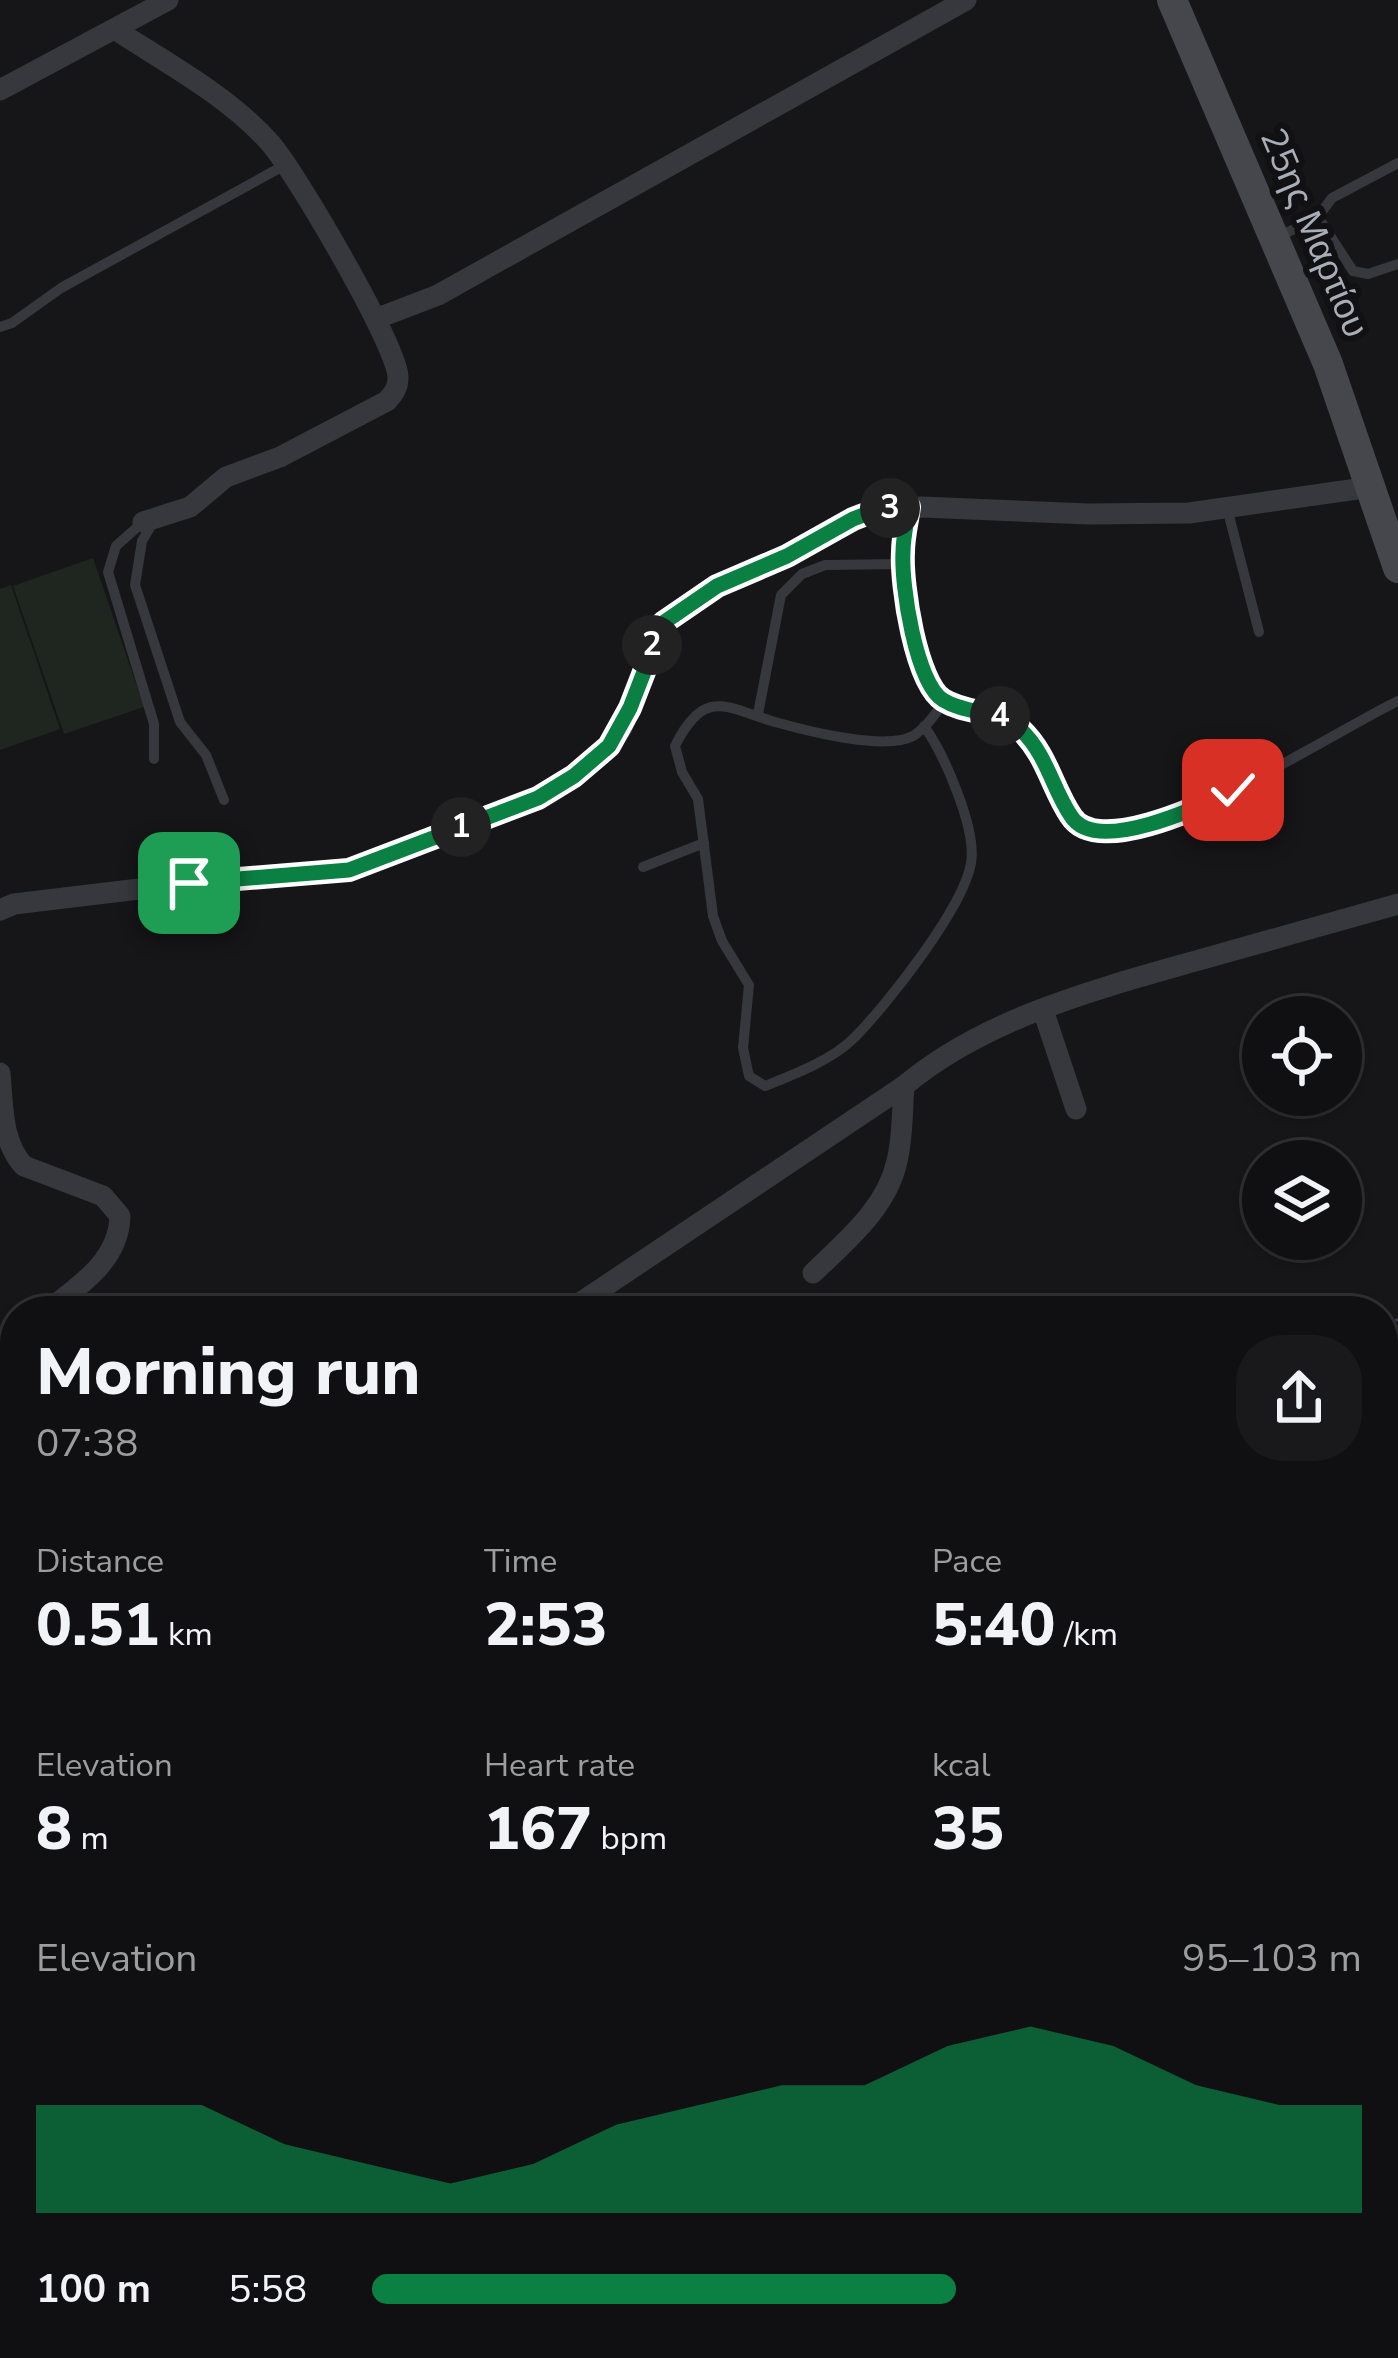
<!DOCTYPE html>
<html lang="en">
<head>
<meta charset="utf-8">
<style>
  :root { --surface:#101012; --page:#19191b; --text:#f1f3f6; --muted:#9c9d9f; --line:#303032; --accent:#0b8043 }
  body { margin:0; font-family:"Nunito Sans",sans-serif; background:var(--page); color:var(--text); height:100vh; display:flex; flex-direction:column; font-size:45px; white-space:nowrap }
  * { box-sizing:border-box; margin:0 }
  p { font-size:39px; color:var(--muted) }
  .icon { flex:none; width:66px; height:66px; fill:none; stroke:currentColor; stroke-width:2; stroke-linecap:round; stroke-linejoin:round }
  .map { position:relative; flex:1; overflow:hidden }
  .details { position:absolute; left:0px; top:1296px; width:1398px; height:1062px; display:flex; flex-direction:column; background:var(--surface); border-radius:48px 48px 0 0; box-shadow:0 3px 9px #0004,0 0 0 3px var(--line) }
  .details>* { flex:none }
  .buttons { position:absolute; left:1242px; top:996px; display:grid; gap:24px }
  .buttons a { display:grid; place-items:center; width:120px; height:120px; border-radius:50%; background:var(--surface); box-shadow:0 3px 9px #0004,0 0 0 3px var(--line); font-size:60px }
  .pin { position:absolute; display:grid; place-items:center; width:102px; height:102px; color:#fff; margin:-51px; border-radius:24px; box-shadow:0 6px 18px #0006 }
  .km { position:absolute; width:60px; height:60px; margin:-30px; border-radius:50%; background:#222; color:#fff; font-size:33px; line-height:60px; text-align:center }
  .round { display:grid; place-items:center; flex:none; width:126px; height:126px; border-radius:48px; background:var(--page) }
  .overview { display:flex; align-items:center; justify-content:space-between; height:204px; padding:0 36px }
  h1 { font-size:66px; font-weight:800; line-height:90px }
  .metrics { display:grid; grid-template-columns:repeat(3,1fr); gap:18px; height:204px; padding:12px 36px }
  .metrics div { display:grid; align-content:center }
  .metrics b { font-size:60px; font-weight:800 }
  .metrics small { font-size:33px; font-weight:400 }
  .metrics p { font-size:33px }
  .chart { height:336px; padding:24px 36px }
  .chart p { display:flex; justify-content:space-between }
  .chart svg { width:100%; height:216px; margin-top:12px; fill:var(--accent); opacity:.7 }
  ul { padding:0 36px; list-style:none; font-size:39px }
  li { display:grid; grid-template-columns:192px 144px 1fr; align-items:center; height:90px }
  li i { height:30px; border-radius:15px; background:var(--accent) }
  .map>svg:first-child { display:block }
  .industrial { fill:url(#industrial-grid) }
  .green { fill:#1e261f }
  .lines { fill:none; stroke-linecap:round; stroke-linejoin:round }
  .path { stroke:#3d3f44; stroke-width:3; stroke-dasharray:6 9; stroke-linecap:butt }
  .service { stroke:#37383d; stroke-width:10 }
  .minor { stroke:#37383d; stroke-width:21 }
  .tertiary { stroke:#37383d; stroke-width:24 }
  .secondary { stroke:#45474d; stroke-width:30 }
  .route-casing { stroke:#fff; stroke-width:24 }
  .route { stroke:#0b8043; stroke-width:15 }
  .labels { text-anchor:middle; dominant-baseline:central; stroke-width:12; stroke-linejoin:round; paint-order:stroke }
  .street-label { font-size:36px; fill:#a8adb8; stroke:#111113 }
</style>
</head>
<body>
<div class="map">
<svg width="1398" height="2358" viewBox="0 0 1398 2358">
  <defs>
    <pattern id="industrial-grid" width="8" height="8" patternUnits="userSpaceOnUse" patternTransform="scale(3)"><rect width="8" height="8" fill="#222225"/><path d="M0 4h8M4 0v8" fill="none" stroke="#3f3f43"/></pattern>
  </defs>
  <rect width="100%" height="100%" fill="#161618"/>
  <path class="industrial" d="M1398 1332V1474L1383 1485V1367L1391 1362Z"/>
  <g class="green">
    <path d="M93 558 144 707 64 734 13 586Z"/>
    <path d="M11 585 60 729 0 750V589Z"/>
  </g>
  <g class="lines">
    <path class="path" d="M1383 1329 1398 1319"/>
    <g class="service">
      <path d="M1318 217 1353 271 1368 274 1398 264"/>
      <path d="M1278 237 1318 217 1332 198 1398 163"/>
      <path d="M0 327 12 323 61 288 285 165"/>
      <path d="M909 507C907 522 903 537 903 552 901 585 916 680 942 699 959 710 985 708 1003 718 1030 733 1045 761 1059 789 1065 802 1068 818 1081 827 1135 862 1342 727 1398 701"/>
      <path d="M1227 508 1259 632"/>
      <path d="M154 521 142 541 135 585 180 722 206 755 224 800"/>
      <path d="M143 522 116 546 108 572 154 724V759"/>
      <path d="M758 714 781 595 802 574 825 565 903 564"/>
      <path d="M924 726C944 754 977 829 971 863 964 907 887 1005 854 1038 832 1060 795 1074 765 1086L749 1076 743 1048 749 985 722 941 713 916 698 799 682 772 675 746C705 686 727 708 775 722 807 731 885 751 913 736 926 728 936 713 945 701"/>
      <path d="M643 867 704 843"/>
      <path d="M0 2105 15 2095"/>
      <path d="M0 2143 15 2170"/>
    </g>
    <g class="minor">
      <path d="M116 30C168 64 230 97 271 144 296 173 397 345 398 377 398 388 394 393 387 401L280 457 226 477 190 507 143 522"/>
      <path d="M0 90 168 0"/>
      <path d="M378 318 438 295 966 0"/>
      <path d="M0 910 14 904 189 883 349 870 538 798 574 776 609 746 622 728 663 623 717 586 787 556 873 511 922 507 1088 514 1189 513 1371 487"/>
      <path d="M1043 1010 1076 1109"/>
      <path d="M0 1073C3 1104 1 1142 24 1166L103 1196 120 1216C119 1261 79 1286 47 1311"/>
      <path d="M813 1273C846 1241 887 1208 897 1161 903 1137 902 1110 904 1086"/>
      <path d="M568 1311 904 1086C984 1019 1093 990 1192 962 1261 943 1329 923 1398 904"/>
      <path d="M0 1347 15 1335"/>
      <path d="M1383 1522 1398 1512"/>
      <path d="M0 1688 15 1681"/>
      <path d="M1383 1806 1398 1796"/>
      <path d="M1383 2136 1398 2129"/>
      <path d="M0 2271 15 2262"/>
      <path d="M1065 2343 1080 2358"/>
      <path d="M1039 2358 1054 2343"/>
    </g>
    <g class="tertiary">
      <path d="M1383 1955 1398 1947"/>
      <path d="M775 2358 794 2343"/>
    </g>
    <path class="secondary" d="M1172 0 1328 364 1398 568"/>
  </g>
  <g class="lines">
    <g class="route-casing">
      <path id="route" d="M189 883 349 870 538 798 574 776 609 746 630 708 663 623 717 586 787 556 853 519 874 511 909 507C907 522 903 537 903 552 901 585 916 683 943 700 967 715 997 709 1020 729 1047 754 1052 788 1071 816 1096 856 1200 807 1233 790"/>
    </g>
    <use href="#route" class="route"/>
  </g>
  <g class="labels">
    <g class="street-label">
      <text transform="translate(1314 233) rotate(67)">25ης Μαρτίου</text>
    </g>
  </g>
</svg>
<div class="buttons">
<a><svg class="icon" aria-label="locate" viewBox="0 0 24 24"><circle cx="12" cy="12" r="6"/><path d="M12 2v4M12 18v4M2 12h4M18 12h4"/></svg></a>
<a><svg class="icon" aria-label="layers" viewBox="0 0 24 24"><path d="M12 4l9 5-9 5-9-5zM3 14l9 5 9-5"/></svg></a>
</div>
<div class="pin" style="left:189px;top:883px;background:#1e9e55"><svg class="icon" aria-label="arrive" viewBox="0 0 24 24"><path d="M6 21V4h12l-3 4 3 4H6"/></svg></div>
<div class="pin" style="left:1233px;top:790px;background:#d93025"><svg class="icon" aria-label="check" viewBox="0 0 24 24"><path d="M5 12l5 5 9-10"/></svg></div>
<b class="km" style="left:461px;top:827px">1</b>
<b class="km" style="left:652px;top:645px">2</b>
<b class="km" style="left:890px;top:508px">3</b>
<b class="km" style="left:1000px;top:716px">4</b>
<section class="details">
<div class="overview"><div><h1>Morning run</h1><p>07:38</p></div><a class="round"><svg class="icon" aria-label="share" viewBox="0 0 24 24"><path d="M12 15V3M7 8l5-5 5 5M5 13v7h14v-7"/></svg></a></div>
<div class="metrics">
<div><p>Distance</p><b>0.51<small> km</small></b></div>
<div><p>Time</p><b>2:53</b></div>
<div><p>Pace</p><b>5:40<small> /km</small></b></div>
</div>
<div class="metrics">
<div><p>Elevation</p><b>8<small> m</small></b></div>
<div><p>Heart rate</p><b>167<small> bpm</small></b></div>
<div><p>kcal</p><b>35</b></div>
</div>
<div class="chart"><p><span>Elevation</span>95–103 m</p>
<svg viewBox="0 0 160 44" preserveAspectRatio="none"><path d="M0 44V22L10 22L20 22L30 30L40 34L50 38L60 34L70 26L80 22L90 18L100 18L110 10L120 6L130 10L140 18L150 22L160 22V44z"/></svg>
</div>
<ul>
<li><b>100 m</b>5:58<i style="width:59%"></i></li>
</ul>
</section>
</div>
</body>
</html>
